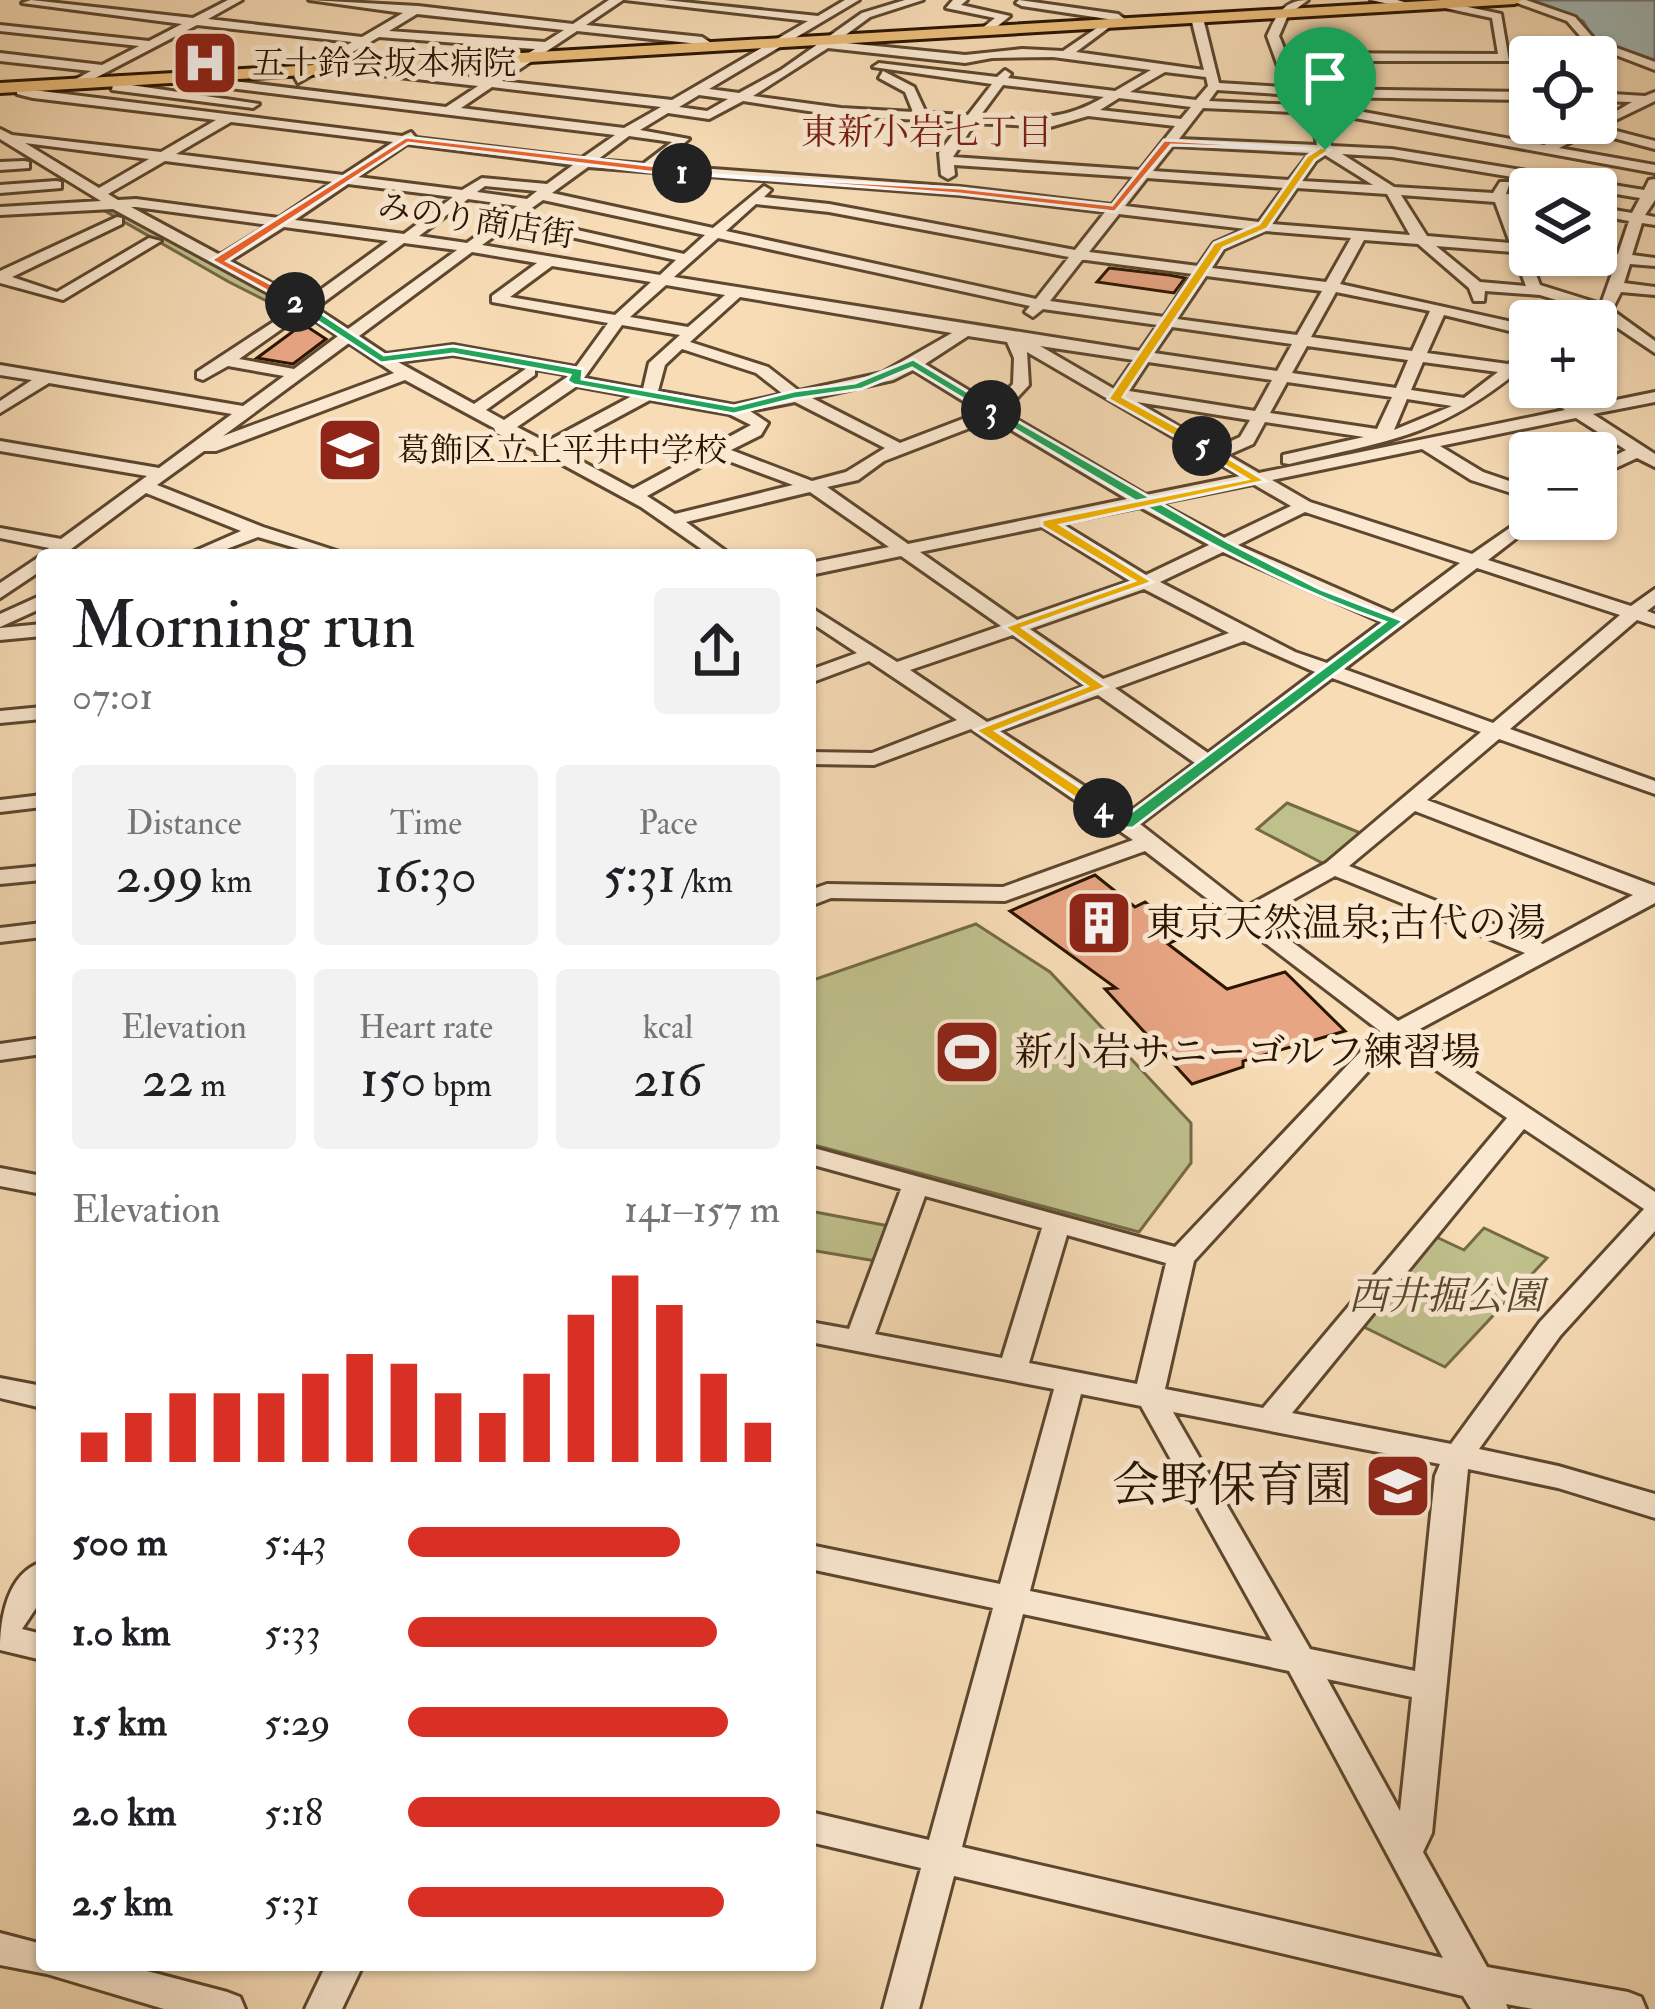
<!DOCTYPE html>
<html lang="en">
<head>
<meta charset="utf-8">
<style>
  :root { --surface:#fff; --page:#f2f2f2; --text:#202124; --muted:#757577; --accent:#d93025 }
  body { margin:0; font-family:"IM FELL Double Pica","Noto Serif JP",serif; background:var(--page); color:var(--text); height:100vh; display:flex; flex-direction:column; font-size:45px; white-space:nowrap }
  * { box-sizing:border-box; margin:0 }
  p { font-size:39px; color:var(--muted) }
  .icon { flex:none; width:66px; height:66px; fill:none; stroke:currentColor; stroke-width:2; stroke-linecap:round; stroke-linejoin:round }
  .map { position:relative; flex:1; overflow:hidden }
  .details { position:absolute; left:36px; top:549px; width:780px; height:1422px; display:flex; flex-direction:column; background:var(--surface); border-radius:12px; box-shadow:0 3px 9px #0004 }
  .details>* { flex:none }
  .controls { position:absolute; left:1509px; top:36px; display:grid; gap:24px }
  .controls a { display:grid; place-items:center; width:108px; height:108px; border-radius:12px; background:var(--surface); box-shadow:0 3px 9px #0004; font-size:60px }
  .pin { position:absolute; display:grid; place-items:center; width:102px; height:102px; color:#fff; margin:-123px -51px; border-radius:50% 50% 50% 0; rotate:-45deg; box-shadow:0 0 12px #0007 }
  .pin .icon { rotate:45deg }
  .km { position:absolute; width:60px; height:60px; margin:-30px; border-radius:50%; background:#222; color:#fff; font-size:33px; line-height:60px; text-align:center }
  .round { display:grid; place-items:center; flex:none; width:126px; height:126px; border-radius:12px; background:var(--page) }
  .head { display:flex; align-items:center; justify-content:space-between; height:204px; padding:0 36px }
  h1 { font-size:66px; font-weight:600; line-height:90px }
  .metrics { display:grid; grid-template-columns:repeat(3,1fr); gap:18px; height:204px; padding:12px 36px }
  .metrics div { display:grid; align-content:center; border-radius:12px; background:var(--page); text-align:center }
  .metrics b { font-size:51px; font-weight:600 }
  .metrics small { font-size:33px; font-weight:400 }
  .metrics p { font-size:33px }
  .chart { height:336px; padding:24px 36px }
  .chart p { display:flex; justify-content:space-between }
  .chart svg { width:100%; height:216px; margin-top:12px; stroke:var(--accent); stroke-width:6 }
  ul { padding:0 36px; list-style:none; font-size:39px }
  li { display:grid; grid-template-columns:192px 144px 1fr; align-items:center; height:90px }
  li i { height:30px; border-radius:15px; background:var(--accent) }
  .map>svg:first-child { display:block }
  .green { fill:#bfc08c; stroke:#746a46; stroke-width:3 }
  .water { fill:#a2b9b9; stroke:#72776f; stroke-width:3 }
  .building { fill:#e8a583; stroke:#2a1501; stroke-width:3 }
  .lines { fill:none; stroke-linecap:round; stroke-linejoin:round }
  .minor-casing { stroke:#5d472e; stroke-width:6 }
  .major-casing { stroke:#2a1501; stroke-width:6 }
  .minor { fill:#fae8d0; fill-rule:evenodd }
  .major { fill:#ecbe7b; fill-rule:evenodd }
  .split-1 { fill:#f0652b; stroke:#fff; stroke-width:3 }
  .split-2 { fill:#f0652b; stroke:#fff; stroke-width:3 }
  .split-3 { fill:#22a559; stroke:#fff; stroke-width:3 }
  .split-4 { fill:#22a559; stroke:#fff; stroke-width:3 }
  .split-5 { fill:#f5b400; stroke:#fff; stroke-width:3 }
  .split-6 { fill:#f5b400; stroke:#fff; stroke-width:3 }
  .labels { text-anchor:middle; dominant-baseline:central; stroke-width:10; stroke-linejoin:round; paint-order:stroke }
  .far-poi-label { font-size:33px; fill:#2a1501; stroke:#fae8d0; text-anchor:start }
  .far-street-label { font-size:33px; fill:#2a1501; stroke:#fae8d0 }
  .far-neighbourhood-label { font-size:36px; fill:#7a1f14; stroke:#fae8d0 }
  .poi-label { font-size:39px; fill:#2a1501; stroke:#fae8d0; text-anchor:start }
  .park-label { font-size:39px; font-style:italic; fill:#57482b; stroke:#fae8d0 }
  .near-poi-label { font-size:48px; fill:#2a1501; stroke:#fae8d0; text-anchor:end }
</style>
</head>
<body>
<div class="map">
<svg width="1655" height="2009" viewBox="0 0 1655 2009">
  <rect width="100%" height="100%" fill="#f7dcb6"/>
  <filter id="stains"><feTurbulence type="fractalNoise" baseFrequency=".00167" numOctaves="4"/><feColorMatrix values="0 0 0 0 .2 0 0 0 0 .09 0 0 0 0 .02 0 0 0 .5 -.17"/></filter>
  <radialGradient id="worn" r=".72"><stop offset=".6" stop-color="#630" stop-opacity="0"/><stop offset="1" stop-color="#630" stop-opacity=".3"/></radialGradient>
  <g class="green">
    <path d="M113 207 291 304 320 321 304 320 229 282 100 208Z"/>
    <path d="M1287 803 1363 834 1326 865 1257 829Z"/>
    <path d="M976 924 1050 972 1191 1123V1163L1139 1232 810 1144V981Z"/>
    <path d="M810 1211 894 1227 882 1262 810 1250Z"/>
    <path d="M1484 1228 1547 1258 1445 1367 1360 1325 1434 1236 1464 1250Z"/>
  </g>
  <path class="water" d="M1528 0H1655V62L1604 44 1592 36 1583 21Z"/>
  <g class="building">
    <path d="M1109 268 1169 275 1185 278 1174 293 1097 282Z"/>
    <path d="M303 324 326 339 293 364 257 358Z"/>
    <path d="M1095 875 1135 907 1145 902 1187 935 1168 944 1227 989 1285 972 1345 1031 1243 1061V1067L1192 1084 1105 989 1116 988 1010 911Z"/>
  </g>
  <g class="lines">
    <g class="minor-casing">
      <g id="minor">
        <path d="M31 0 193 18 228 0H242L208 19 362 37 403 13 309 0 418 6 573 24 609 0H623L586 25 702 37 717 47 711 51 699 44 577 31 502 81 672 100 808 21 625 0H664L818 16 845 0H859L709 89 739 93 781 70 862 13 905 0H923L870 17 836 42 965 55 1022 49 1063 51 1107 21 1111 26 1076 52 1204 70 1191 18 1197 15 1203 18 1219 83 1300 88 1278 66 1267 36C1276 16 1283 0 1308 0L1288 15 1279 36 1286 53 1498 54 1492 18 1436 6 1440 1 1501 14 1509 61H1288L1290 65 1316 89 1530 92V100L1324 97 1331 106 1544 145 1578 129 1577 123H1596L1632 102 1596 101V93L1645 96 1655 92V101L1601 127 1655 141V149L1591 132 1559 148 1655 165V173L1333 114H1328L1325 123 1331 146 1392 149 1644 190 1649 180 1655 179V200L1645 215 1655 217V225L1642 223 1632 255 1655 258V266L1630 264 1624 283 1655 287V295L1621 292 1612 310 1655 341V353L1600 316 1591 321H1571L1589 310 1540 295 1485 291 1484 301H1474L1469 288 1418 244 1364 240 1340 284 1530 326V336L1444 315 1427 353 1508 364 1530 351V363L1522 369 1530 373V385L1512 376C1434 438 1382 442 1289 464L1283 463V455L1364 437 1265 422 1253 444 1228 455 1259 473 1565 410 1532 387H1551L1582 407 1655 392V402L1593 414 1655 454V467L1637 458 1596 477V465L1626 450 1576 418 1440 446 1483 472 1530 488V499L1471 480 1422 449 1272 480 1310 502 1472 554 1530 514V519H1539L1536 523 1488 560 1631 606 1655 589V605L1647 611 1655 614V626L1637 620 1510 729 1655 781V794L1499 739 1427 800 1655 886V903L1414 1032 1655 1192V1231L1560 1336 1479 1449 1558 1466 1655 1494V1518L1558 1488 1468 1469 1432 1833 1423 1852 1487 1967 1628 1992 1641 1997 1646 2009H1533L1506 2004 1508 2009H1471L1463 1996 954 1876 919 2009H883L921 1868 810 1842V1812L929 1840 993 1608 810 1569V1545L1000 1584 1054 1389 810 1342V1322L849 1329 901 1189 810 1164V1147L1175 1247 1380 1031 1145 851 1005 901 831 898 810 906V890L827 884 1003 887 1133 840 971 729 874 765 810 764V752L872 753 957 720 869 661 810 683V670L857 653 810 622V607L897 662 1001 626 901 556 810 575V563L889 547 810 492 686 522 731 555H710L641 507 545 455H537L535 450 496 433 494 428 405 380 216 451H204L157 485 263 527 349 555H320L258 537 211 555H186L241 531 146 493 63 555H42L49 548 0 538V528L61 539 147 476 0 451V441L159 468 232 414 49 383 0 413V401L32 380 0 375V365L243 406 284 376 228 366 203 380 197 378V372L287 313 300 316 239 359 294 369 338 336 301 311 113 209 0 215V207L101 201 0 139V129L12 135 161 152 216 120 33 98 17 94V83H25L33 90 402 136 411 132 416 138 582 158 615 135 213 86 197 76 203 72 216 79 446 107 478 86 381 75 369 66 375 62 384 68 488 79 535 49 379 37 298 83 294 76 352 42 197 25 78 87 74 80 91 71 0 61V53L102 65 139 46 0 31V25L149 41 182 24 22 3ZM417 14 564 30 545 42 389 31ZM828 48 965 63 992 58 1053 57 1151 70 1115 91 1008 78 1011 74 1005 70 997 77 879 63 873 67 992 84 968 115 926 113 914 87 883 71 879 78 905 92 913 112 841 108 753 96ZM1165 72 1206 77 1208 86 1196 100 1130 92ZM1003 85 1104 97C1060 123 1030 118 980 116ZM492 87 661 107 624 128 461 108ZM1217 90 1309 96 1318 106 1209 101ZM699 95 728 99 707 111 679 107ZM1119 98 1191 107 1181 119 1100 110ZM743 101 841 116 962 122 939 153 941 175 948 179 955 175 954 165 1134 177 1112 205 960 187 658 165 689 139 640 130 668 113 709 119ZM1203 108 1316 113 1313 123 1317 145 1179 139ZM1088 116 1175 126 1140 170 953 157 975 123 1050 127ZM231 122 393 142 343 175 176 154ZM629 136 672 142 643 164 597 160ZM25 143 149 159 99 188ZM407 144 573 165 547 184 482 178 462 190 358 177ZM1173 146 1310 153 1289 180 1153 171ZM1342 154 1392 157 1640 198 1632 213 1596 207V215L1629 221 1618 254 1596 251V255H1582L1616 262 1601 304 1540 285 1528 253 1530 245 1525 244 1509 203 1530 204V196L1506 194 1510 182H1500L1493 193 1394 187ZM1325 155 1373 185 1302 181 1316 161ZM165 161 333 182 279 218 136 199 118 200 108 194ZM588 167 960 195 1105 212 1075 250 829 204 764 197 771 190 764 186 713 228 552 193ZM1147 178 1284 188 1259 222 1125 206ZM348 184 453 197 404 234 295 220ZM485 186 537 191 527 199 477 192ZM1297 188 1387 194 1410 235 1272 224ZM1401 195 1495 202 1510 243 1427 236ZM468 199 517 206 467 243 419 236ZM543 200 705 235 684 254 519 217ZM756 204 829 212 1069 257 1036 299 726 231ZM131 207H136L269 225 220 255ZM1119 214 1246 229 1214 243 1198 266 1089 252ZM511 224 676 260 660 275 482 245ZM284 227 388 241 305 301 230 261ZM1265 231 1351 238 1326 282 1212 268 1224 249ZM718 238 1030 306 1025 312 1033 317 1043 309 1158 325 1140 351 674 277ZM404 243 457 250 348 329 316 308ZM1436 246 1513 252 1526 286 1480 282ZM472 252 537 263 492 296V302L608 323 576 367 453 345 386 354 359 336ZM1082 260H1086L1193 274 1164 317 1050 301ZM552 266 651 282 615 315 510 297ZM1206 276 1322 291 1297 335 1177 319ZM666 285 725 295 688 327 630 317ZM1336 292 1430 311 1412 351 1311 337ZM740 297 952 333 882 373 799 391 768 367 690 342ZM622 325 680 335 649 363 643 389 584 378ZM1172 327 1292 344 1277 371 1154 353ZM968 336 1007 342 1014 358 1013 384 993 405 925 364ZM349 343 394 373 223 436ZM1040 346 1134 360 1114 389ZM1307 346 1408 360 1396 388 1292 373ZM682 349 756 373 783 394 734 405 658 391 665 365ZM1027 352 1240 476 1146 495 1004 412 1029 385ZM453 355 527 368 474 404 398 362ZM1148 362 1272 380 1255 411 1129 391ZM1423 362 1498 372 1464 398 1411 390ZM535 369 570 375 504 420 486 410 535 375ZM913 370 981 412 900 443 812 398 893 380ZM1287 382 1392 397 1377 429 1270 413ZM577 386 632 396 546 442 517 427ZM1407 399 1452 406 1394 430ZM650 400 729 414 751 425 633 489 559 449ZM795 402 885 448 846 472 812 481 731 450 761 435 768 423 750 411ZM1137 402 1250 420 1240 437 1216 448ZM993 419 1127 499 908 544 827 487 858 480 884 461ZM718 457 793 485 675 514 647 496ZM1253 484 1291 506 1224 538 1159 503ZM1140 507 1209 545 1146 575 1061 523ZM1305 512 1460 563 1393 613 1238 545ZM1042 527 1130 581 1017 620 920 552ZM1223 552 1382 622 1327 663 1295 652 1160 582ZM1477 568 1620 615 1493 723 1344 669ZM1144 589 1229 633 1103 679 1030 629ZM1013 635 1085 686 987 722 910 670ZM1244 641 1315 672 1208 753 1115 688ZM1332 678 1481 732 1326 863 1246 907 1140 824ZM1098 695 1195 763 1127 814 1000 731ZM1415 811 1633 895 1543 944 1349 866ZM1335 876 1525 953 1398 1021 1260 918ZM1395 1042 1507 1118 1263 1408 1165 1389 1194 1261ZM1524 1129 1644 1209 1540 1322 1451 1444 1292 1413ZM925 1196 1042 1228 1002 1358 875 1334ZM1067 1235 1166 1263 1137 1384 1029 1363ZM1081 1394 1141 1406 1272 1641 1030 1591ZM1173 1412 1440 1464 1435 1476 1415 1671 1310 1649ZM1023 1614 1289 1671 1443 1958 962 1847ZM1327 1679 1412 1697 1400 1811Z"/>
        <path d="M953 0H967L961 5 1010 16 989 33H981V29L995 18 946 8Z"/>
        <path d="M1019 0 1118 14 1130 23 1124 26 1114 20 1022 6 1016 3Z"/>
        <path d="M1371 0H1397L1418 6 1412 9Z"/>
        <path d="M1509 0H1526L1575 17 1595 40 1655 62V70L1587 44 1567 21Z"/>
        <path d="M120 76 126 80 124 84 259 104 253 108 112 90 114 80Z"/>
        <path d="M24 161 29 162V168L0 170V162Z"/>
        <path d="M56 181 61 182V188L0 193V185Z"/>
        <path d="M117 217 122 218V224L12 277 57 292 149 238 161 241 63 300 0 283V271Z"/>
        <path d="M42 555V570L0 598V583Z"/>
        <path d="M42 595V608L0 627V614Z"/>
        <path d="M42 624V636L0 640V628Z"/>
        <path d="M42 707V719L0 723V711Z"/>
        <path d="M42 795V807L0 812V800Z"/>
        <path d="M42 866V880L0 884V870Z"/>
        <path d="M42 923V937L0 942V928Z"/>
        <path d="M42 1038V1054L0 1060V1044Z"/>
        <path d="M0 1168 42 1176V1194L0 1186Z"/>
        <path d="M0 1378 42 1386V1408L0 1398Z"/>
        <path d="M42 1562V1599L22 1629 42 1634V1660L0 1650C0 1619 7 1573 42 1562Z"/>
        <path d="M0 1933 42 1944V1965H124L227 1992 240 1997 245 2009H164L47 1974 0 1965Z"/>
        <path d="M326 1965H363L342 2009H305Z"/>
      </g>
    </g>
    <g class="major-casing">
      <path id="major" d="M1442 0H1522L1515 4 0 93V83Z"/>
    </g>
    <use href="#minor" class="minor"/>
    <use href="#major" class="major"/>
  </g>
  <path class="split-1" d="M1164 140 1330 150 1171 145 1115 212 960 194 676 173 960 188 1112 205Z"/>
  <path class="split-2" d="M406 137 682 169 687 173 682 176 408 143 227 261 300 299V304H291L211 260Z"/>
  <path class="split-3" d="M291 299H300L384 355 453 346 583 369 582 379 734 406 794 391 855 383 913 359 998 410 987 413 912 368 862 389 794 399 734 414 574 385 567 381 570 375 453 354 381 363 291 304Z"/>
  <path class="split-4" d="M991 406 1228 542 1320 589 1404 621 1133 828H1121L1096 812V804H1109L1126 816 1385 622C1243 572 1116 489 987 413Z"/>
  <path class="split-5" d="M1202 442 1266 481 1061 525 1153 582 1023 628 1107 687 996 731 1111 808 1096 812 975 730 1087 686 1004 627 1134 581 1042 526V520L1247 479 1197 449Z"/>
  <path class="split-6" d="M1321 147 1330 150 1315 160 1267 229 1223 248 1123 397 1207 443V449H1197L1108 399 1214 243 1259 224 1307 156Z"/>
  <defs>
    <g id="hospital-square" transform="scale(3.45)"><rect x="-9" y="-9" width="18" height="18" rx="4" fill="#8f2418" stroke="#fae8d0"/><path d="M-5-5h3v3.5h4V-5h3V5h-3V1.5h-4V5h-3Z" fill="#fff"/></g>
    <g id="school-square" transform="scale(3.45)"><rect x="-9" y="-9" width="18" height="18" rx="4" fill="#8f2418" stroke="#fae8d0"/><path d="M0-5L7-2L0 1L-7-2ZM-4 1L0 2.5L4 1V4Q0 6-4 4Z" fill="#fff"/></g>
    <g id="building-square" transform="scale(3.45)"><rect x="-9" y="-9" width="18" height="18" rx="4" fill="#8f2418" stroke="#fae8d0"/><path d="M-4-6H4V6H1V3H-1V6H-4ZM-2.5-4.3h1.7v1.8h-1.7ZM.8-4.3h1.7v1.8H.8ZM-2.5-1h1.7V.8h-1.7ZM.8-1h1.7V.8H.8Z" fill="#fff"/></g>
    <g id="stadium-square" transform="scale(3.45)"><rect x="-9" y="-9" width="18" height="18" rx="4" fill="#8f2418" stroke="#fae8d0"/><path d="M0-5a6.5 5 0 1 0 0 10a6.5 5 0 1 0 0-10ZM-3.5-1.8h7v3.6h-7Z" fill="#fff"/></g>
  </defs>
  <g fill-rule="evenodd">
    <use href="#hospital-square" x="205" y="63"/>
    <use href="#school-square" x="350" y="450"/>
    <use href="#building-square" x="1099" y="923"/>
    <use href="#stadium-square" x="967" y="1052"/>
    <use href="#school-square" x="1398" y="1486"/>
  </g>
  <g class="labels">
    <g class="far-poi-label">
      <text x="252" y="63">五十鈴会坂本病院</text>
      <text x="397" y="450">葛飾区立上平井中学校</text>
    </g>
    <g class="far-street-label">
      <text transform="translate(476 221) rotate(9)">みのり商店街</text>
    </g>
    <g class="far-neighbourhood-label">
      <text x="927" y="132">東新小岩七丁目</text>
    </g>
    <g class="poi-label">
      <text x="1146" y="923">東京天然温泉;古代の湯</text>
      <text x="1014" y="1052">新小岩サニーゴルフ練習場</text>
    </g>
    <g class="park-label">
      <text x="1446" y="1296">西井掘公園</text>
    </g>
    <g class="near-poi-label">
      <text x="1352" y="1486">会野保育園</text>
    </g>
  </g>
  <rect width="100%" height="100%" filter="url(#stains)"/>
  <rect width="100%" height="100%" fill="url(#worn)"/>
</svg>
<div class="controls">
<a><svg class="icon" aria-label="locate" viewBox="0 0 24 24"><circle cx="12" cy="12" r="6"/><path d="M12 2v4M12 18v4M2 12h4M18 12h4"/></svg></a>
<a><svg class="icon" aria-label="layers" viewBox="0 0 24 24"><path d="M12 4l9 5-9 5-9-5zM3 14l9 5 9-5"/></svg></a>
<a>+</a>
<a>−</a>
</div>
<div class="pin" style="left:1325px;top:150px;background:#1e9e55"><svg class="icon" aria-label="arrive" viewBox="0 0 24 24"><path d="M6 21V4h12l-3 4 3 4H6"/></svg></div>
<b class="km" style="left:682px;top:173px">1</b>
<b class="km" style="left:295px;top:302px">2</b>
<b class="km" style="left:991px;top:410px">3</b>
<b class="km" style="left:1103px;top:808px">4</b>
<b class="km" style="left:1202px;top:446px">5</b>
<section class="details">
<div class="head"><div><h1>Morning run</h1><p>07:01</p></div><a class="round"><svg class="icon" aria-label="share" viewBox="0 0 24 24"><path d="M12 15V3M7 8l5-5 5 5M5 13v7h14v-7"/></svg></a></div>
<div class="metrics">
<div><p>Distance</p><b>2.99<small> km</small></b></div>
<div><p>Time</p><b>16:30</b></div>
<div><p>Pace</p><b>5:31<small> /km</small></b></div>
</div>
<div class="metrics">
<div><p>Elevation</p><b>22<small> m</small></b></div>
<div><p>Heart rate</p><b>150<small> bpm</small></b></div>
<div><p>kcal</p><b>216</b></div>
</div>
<div class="chart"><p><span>Elevation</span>141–157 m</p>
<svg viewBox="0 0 160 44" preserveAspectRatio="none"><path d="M5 44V38M15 44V34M25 44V30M35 44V30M45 44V30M55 44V26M65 44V22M75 44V24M85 44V30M95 44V34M105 44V26M115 44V14M125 44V6M135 44V12M145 44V26M155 44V36"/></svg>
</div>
<ul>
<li><b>500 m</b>5:43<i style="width:73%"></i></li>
<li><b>1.0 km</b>5:33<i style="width:83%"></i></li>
<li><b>1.5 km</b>5:29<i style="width:86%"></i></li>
<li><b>2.0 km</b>5:18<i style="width:100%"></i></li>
<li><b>2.5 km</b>5:31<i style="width:85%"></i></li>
</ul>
</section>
</div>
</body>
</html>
